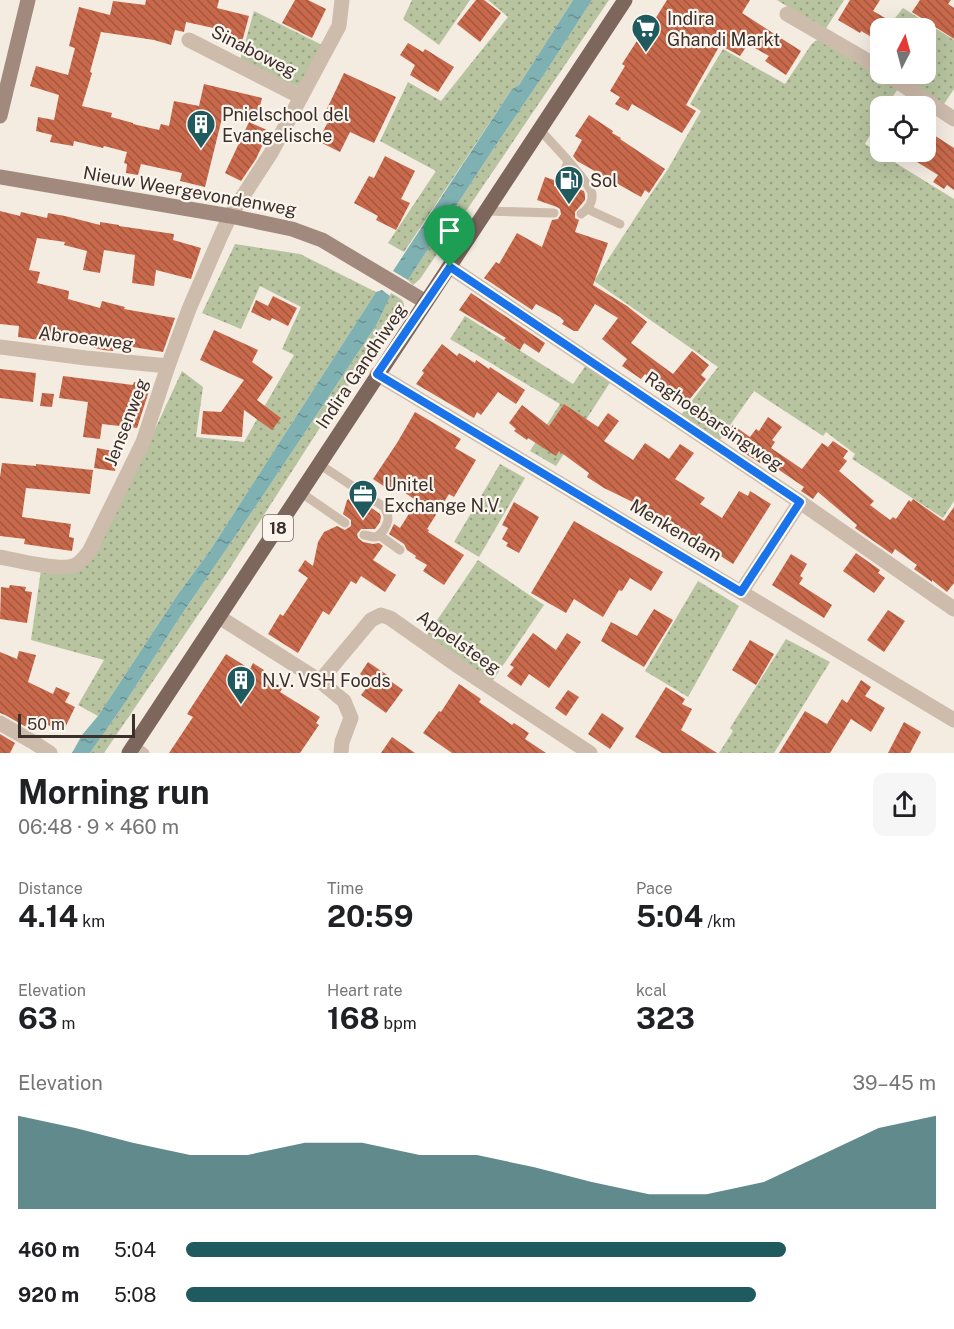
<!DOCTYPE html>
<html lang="en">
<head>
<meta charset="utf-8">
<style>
  :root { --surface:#fff; --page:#f6f6f6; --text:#202124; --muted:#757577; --accent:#1f5a5e }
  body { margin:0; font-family:"Public Sans",sans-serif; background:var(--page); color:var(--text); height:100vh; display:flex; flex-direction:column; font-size:22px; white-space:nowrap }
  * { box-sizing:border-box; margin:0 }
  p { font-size:20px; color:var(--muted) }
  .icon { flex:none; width:33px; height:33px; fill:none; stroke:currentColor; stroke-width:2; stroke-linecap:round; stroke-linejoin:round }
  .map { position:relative; height:753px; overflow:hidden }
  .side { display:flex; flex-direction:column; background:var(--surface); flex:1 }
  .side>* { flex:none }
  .needle { width:39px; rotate:6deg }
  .fabs { position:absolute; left:870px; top:18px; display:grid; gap:12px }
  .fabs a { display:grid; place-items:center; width:66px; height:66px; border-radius:12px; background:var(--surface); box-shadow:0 6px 24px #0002; font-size:30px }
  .scale { position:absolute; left:18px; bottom:15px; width:117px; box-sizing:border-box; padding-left:6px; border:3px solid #3b302b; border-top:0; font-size:16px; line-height:21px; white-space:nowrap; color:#3b302b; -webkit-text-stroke:4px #fbf5ee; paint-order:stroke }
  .pin { position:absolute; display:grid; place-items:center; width:51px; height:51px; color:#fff; margin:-62px -26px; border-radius:50% 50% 50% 0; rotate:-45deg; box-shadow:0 0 6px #0007 }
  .pin .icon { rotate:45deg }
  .round { display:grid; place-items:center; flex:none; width:63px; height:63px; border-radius:12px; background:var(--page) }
  .head { display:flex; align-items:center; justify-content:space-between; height:102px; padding:0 18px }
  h1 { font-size:33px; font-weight:700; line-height:45px }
  .stats { display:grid; grid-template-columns:repeat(3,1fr); gap:9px; height:102px; padding:6px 18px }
  .stats div { display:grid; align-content:center }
  .stats b { font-size:30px; font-weight:700 }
  .stats small { font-size:16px; font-weight:400 }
  .stats p { font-size:16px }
  .chart { height:168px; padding:12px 18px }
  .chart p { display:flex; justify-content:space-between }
  .chart svg { width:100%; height:108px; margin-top:6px; fill:var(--accent); opacity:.7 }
  ul { padding:0 18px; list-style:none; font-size:20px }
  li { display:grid; grid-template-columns:96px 72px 1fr; align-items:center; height:45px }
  li i { height:15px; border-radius:8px; background:var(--accent) }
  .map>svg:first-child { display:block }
  .grass { fill:url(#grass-dots) }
  .water { fill:url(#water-ripples) }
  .building { fill:url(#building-back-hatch) }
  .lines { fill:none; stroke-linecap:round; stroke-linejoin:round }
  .lane { stroke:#cdbbac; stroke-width:9 }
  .street { stroke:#cdbbac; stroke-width:15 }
  .secondary { stroke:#a18a7d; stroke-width:15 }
  .primary { stroke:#7d675c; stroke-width:15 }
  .route-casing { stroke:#fff; stroke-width:12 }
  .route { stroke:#1a73e8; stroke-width:8 }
  .labels { text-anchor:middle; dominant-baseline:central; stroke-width:4.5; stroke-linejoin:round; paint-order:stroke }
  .shield { fill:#fbf5ee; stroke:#756b66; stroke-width:1.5 }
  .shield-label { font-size:16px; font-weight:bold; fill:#3b302b }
  .poi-label { font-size:18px; fill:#3b302b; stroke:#fbf5ee; text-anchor:start }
  .street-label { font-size:18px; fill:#3b302b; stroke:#fbf5ee }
</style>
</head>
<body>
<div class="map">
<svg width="954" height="753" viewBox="0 0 954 753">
  <defs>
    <pattern id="grass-dots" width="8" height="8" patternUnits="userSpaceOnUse" patternTransform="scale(1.5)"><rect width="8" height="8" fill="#b8c4a0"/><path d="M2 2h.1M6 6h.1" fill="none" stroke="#97a083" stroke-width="1.8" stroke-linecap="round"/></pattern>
    <pattern id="water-ripples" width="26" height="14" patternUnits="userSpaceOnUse" patternTransform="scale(1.5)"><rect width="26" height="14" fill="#7fb0b2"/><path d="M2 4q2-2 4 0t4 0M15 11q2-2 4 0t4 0" fill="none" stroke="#699091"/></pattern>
    <pattern id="building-back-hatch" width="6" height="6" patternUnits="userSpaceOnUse" patternTransform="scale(1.5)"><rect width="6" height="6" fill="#c8694b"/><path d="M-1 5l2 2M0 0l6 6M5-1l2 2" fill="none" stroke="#a4573f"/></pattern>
  </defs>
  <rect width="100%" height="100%" fill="#f4ebe1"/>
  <g class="grass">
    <path d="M412 0H470L439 45 403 19Z"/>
    <path d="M488 0H573L519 85 512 89 404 252 388 243 436 171 380 141 408 82 441 101 508 17Z"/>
    <path d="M592 0H609L420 279 413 285 408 280 494 148 549 67Z"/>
    <path d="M777 0H844L825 30Z"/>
    <path d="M903 8 954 40V89L942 107 893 74H926V28H887Z"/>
    <path d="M254 11 330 49 307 91 240 60Z"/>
    <path d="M821 39 899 87 887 106H880V118L865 144 954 199V501L943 518 852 459 855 454 826 432 823 436 754 391 719 441 680 416 718 367 594 281 644 204 668 169 701 111 690 104 723 49 785 84 811 45 815 41Z"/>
    <path d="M235 244 300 254 376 292 209 552 178 594 98 716 78 705 104 660 31 640 41 570 73 572 125 494 182 371 203 387 196 437 244 442 294 355 282 349 301 307 260 286 241 329 202 313Z"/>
    <path d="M391 293C397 297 405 299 404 307L364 363 321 426 228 571 104 753H90L125 703 180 617 262 497 377 324Z"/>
    <path d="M465 316 573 384 586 365 611 381 556 466 530 451 560 404 450 339Z"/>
    <path d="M500 464 525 478 479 557 454 542Z"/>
    <path d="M478 560 544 605 491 683 425 638Z"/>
    <path d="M698 581 739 606 688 697 645 671Z"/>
    <path d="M786 639 830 662 774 753H719L733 731 730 728Z"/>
  </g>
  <g class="water">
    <path d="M573 0H592L549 67 494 148 408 280 393 271 512 89 519 85Z"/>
    <path d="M382 290 390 296 377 324 262 497 180 617 125 703 90 753H72L82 735 98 716 178 594 209 552 376 292Z"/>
  </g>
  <g class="building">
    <path d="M146 0H219L217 8 249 16 242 42 216 36 218 29 186 22 184 32 175 30 171 45 154 40 101 32 90 72 92 73 82 106 112 113 111 117 133 123V124L159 130 161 124 169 126 174 101 199 106 204 84 262 98 257 118 224 110 205 187 180 181 182 173 141 164 138 175 126 173 127 164 124 163 127 152 104 146 103 148 74 141 73 146 50 142 52 135 36 131 38 117 54 120 59 95 30 86 36 66 68 75 75 48 69 46 79 7 110 15 113 1 145 5Z"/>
    <path d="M295 0H308L326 9 312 38 282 23Z"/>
    <path d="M476 0H484L501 13 480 42 457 24Z"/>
    <path d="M667 0H750L742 13 801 51 786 75 765 61 769 56 748 44 740 56 720 45 686 105 696 111 682 133 632 104 628 111 615 104 620 97 610 91 625 66 622 64 644 30 647 32Z"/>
    <path d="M850 0H880L873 11 887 19 875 39 861 31 860 33 838 20Z"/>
    <path d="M920 0H951L948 4 954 8V39L912 12Z"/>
    <path d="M408 43 423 52 425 49 454 67 438 92 410 75 415 65 400 55Z"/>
    <path d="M344 73 396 97 374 143 350 132 340 152 318 141 329 120 323 117Z"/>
    <path d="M589 115 613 131 612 133 621 138 620 139 665 169 649 193 645 190 641 197 577 161 573 156 582 140 575 136Z"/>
    <path d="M249 122 269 131 256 159 241 181 225 173Z"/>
    <path d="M926 130 954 148V190L947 185 944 189 933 182 938 175 901 152H926Z"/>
    <path d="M385 156 415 171 401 199 410 203 396 230 376 220 378 216 354 203 369 176 374 178Z"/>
    <path d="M545 177 554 180V186L558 188H564L566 184 584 191 585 195V200L575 212V218L579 220 575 232 608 243 593 285 627 306 647 322 631 343 673 374 692 351 709 365 701 375 706 379 685 405 645 374 641 379 622 366 627 359 602 339 618 318 595 304 578 331H574L562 324 564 321 560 317 536 304 532 310 484 278 496 262 499 264 517 233 542 247 552 220 558 219 561 214 560 209 557 207 537 200Z"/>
    <path d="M0 211 20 216 21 212 47 218 48 213 65 216 100 225V222L119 225V226L174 234 173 240 201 248 191 279 156 270 154 286 132 283 135 255 104 250 100 273 83 270 87 251 64 245 65 242 37 238 29 270 40 272 37 283 69 291 68 299 100 308 102 301 125 307 124 309 175 318 163 352 115 344 113 351 103 350 88 346 90 337 64 330 62 343 18 337 19 326 0 324Z"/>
    <path d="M471 293 545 343 539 353 524 343 520 350 504 340 506 338 459 310Z"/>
    <path d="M273 296 297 308 288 326 272 318 270 321 251 312 256 300 268 306Z"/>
    <path d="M214 330 258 350 252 362 273 377 257 400 281 418 272 430 244 410 242 437 201 434 203 411 221 412 244 380 200 360Z"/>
    <path d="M442 344 457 356 459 353 475 363 476 360 489 369 490 367 525 390 516 404 498 392 481 415 477 412 474 418 416 384 424 373 422 371Z"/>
    <path d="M0 369 36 373 33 402 0 398Z"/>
    <path d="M63 376 133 385 134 382 151 385 137 428 102 424 100 439 83 437 88 402 59 398Z"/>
    <path d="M42 393 54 394 52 407 40 406Z"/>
    <path d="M564 404 598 427 608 413 619 421 604 441 633 460 645 443 669 459 680 444 694 453 675 479 705 498 700 504 722 518 739 491 748 496 750 491 771 504 733 564 665 520 662 525 643 512 645 508 604 488 587 477 589 473 559 451 556 456 528 438 527 440 514 431 516 429 509 423 522 405 549 426Z"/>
    <path d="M415 412 461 439 455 448 476 460 454 497 449 494 427 529 429 530 428 532 464 555 444 585 423 571 427 565 415 558 416 556 407 550 404 544 389 534 394 524 400 528 417 501 395 486 391 491 373 479 397 443Z"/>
    <path d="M768 417 782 427 772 440 775 442 771 448 802 469 822 443 828 447 833 441 848 451 843 458 847 461 839 471 874 501 870 505 890 520 893 517 896 519 909 500 911 502 913 499 944 521 954 507V583L947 592 932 580V582L914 569 917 565 895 549 892 554 855 528 857 525 818 492 813 499 801 491 804 487 763 459 760 463 741 451 742 449 724 436 733 425 750 437 756 429 759 431Z"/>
    <path d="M97 448 118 452 115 471 94 468Z"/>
    <path d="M2 463 36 466V464L93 470 90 494 26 488 22 517 71 524 69 537 74 538 72 551 24 544 25 539 0 536V477Z"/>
    <path d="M355 496 380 514 381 517 380 522 375 529H361L357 534 358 538 363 542 373 544 379 543 383 546 373 560 396 575 385 592 361 576 356 584 351 581 329 615 323 611 298 653 268 634 280 614 283 616 308 578 298 571 305 560 313 566 318 542 324 532 337 526 345 530 351 526V520L343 514 347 500Z"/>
    <path d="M514 502 539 517 519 553 506 546 508 543 502 539 508 528 502 525Z"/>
    <path d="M574 521 663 572 651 591 630 578 622 591 619 590 603 617 574 599 566 613 531 593Z"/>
    <path d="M856 553 880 570 878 573 885 578 874 593 843 571Z"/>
    <path d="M791 554 807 564 800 576 803 578 799 584 832 605 824 618 772 585Z"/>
    <path d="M10 585 26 587 25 591 32 592 27 623 0 619 1 587 9 588Z"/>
    <path d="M654 609 673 620 644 667 601 641 611 622 637 636Z"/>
    <path d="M888 610 905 621 884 652 867 640Z"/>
    <path d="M533 633 556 650 567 633 581 642 549 688 529 674 521 686 507 676 514 667 510 665Z"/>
    <path d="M750 640 774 654 756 685 732 670Z"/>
    <path d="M19 651 36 655 28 682 53 694 56 687 70 693 65 702 75 707 63 732 35 719 30 729 5 715 0 713V652L17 659Z"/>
    <path d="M226 654 250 669 253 663 264 670 261 675 282 689 280 692 320 717 316 723 319 725 300 753H169L193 717 187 714Z"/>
    <path d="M368 662 390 677 389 680 403 690 386 713 361 695 371 682 360 674Z"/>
    <path d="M861 680 871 687 865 696 885 708 871 732 851 719 830 753H779L805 711 827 724 842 699 847 703Z"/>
    <path d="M459 684 481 699 479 702 512 725 514 723 529 733 525 739 546 753H452L423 733 439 711 441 712Z"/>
    <path d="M666 687 685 699 682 704 692 709 681 730 717 753H662L635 737Z"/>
    <path d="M568 690 579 697 566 716 555 708Z"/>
    <path d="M602 713 624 728 610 749 588 734Z"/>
    <path d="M904 722 921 732 910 753H888Z"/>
    <path d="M0 734 15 743 10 753H0Z"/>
    <path d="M392 737 415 753H381Z"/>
  </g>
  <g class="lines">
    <g class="lane">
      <path d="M540 130C550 141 590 182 592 194 593 203 588 209 581 214"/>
      <path d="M560 182 568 162"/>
      <path d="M587 209 620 224"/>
      <path d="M487 211 554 213"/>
      <path d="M319 464 384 507C390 516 389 522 383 531 380 534 379 537 374 537 373 537 365 535 364 535"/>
      <path d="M300 492 345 523"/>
      <path d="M379 535 400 550"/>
      <path d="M135 745 145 753"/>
    </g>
    <g class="street">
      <path d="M787 14 863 58 880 70"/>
      <path d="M189 40 301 97"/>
      <path d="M886 74 954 119"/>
      <path d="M450 267 800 502 954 609"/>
      <path d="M0 347 86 358 168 366"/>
      <path d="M377 374 954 720"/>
      <path d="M0 557C16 560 62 572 75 565 81 563 85 556 89 552L143 442 168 366 189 309 222 233 230 216 271 153 339 26 342 0"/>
      <path d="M741 592 800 502"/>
      <path d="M219 617 320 681 344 701 351 718 342 742 341 753"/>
      <path d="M320 681 371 620 381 615 390 618 461 668 590 753"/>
      <path d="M0 723 33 742 50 753"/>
    </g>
    <g class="secondary">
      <path d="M0 116 28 0"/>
      <path d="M0 177 230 216 292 229 322 240 426 302"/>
    </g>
    <path class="primary" d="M129 753 625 0"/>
  </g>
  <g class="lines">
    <g class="route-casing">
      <path id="route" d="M450 267 800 502 741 592 377 374Z"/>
    </g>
    <use href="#route" class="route"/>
  </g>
  <defs>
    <g id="supermarket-pin" transform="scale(1.5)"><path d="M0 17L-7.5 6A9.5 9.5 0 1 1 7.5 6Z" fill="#1f5a5e" stroke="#fbf5ee"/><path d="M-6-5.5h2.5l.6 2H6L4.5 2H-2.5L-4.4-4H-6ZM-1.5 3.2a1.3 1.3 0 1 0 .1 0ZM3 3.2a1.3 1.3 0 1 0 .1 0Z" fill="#fff"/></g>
    <g id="building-pin" transform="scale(1.5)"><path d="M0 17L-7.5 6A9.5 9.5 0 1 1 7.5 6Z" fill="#1f5a5e" stroke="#fbf5ee"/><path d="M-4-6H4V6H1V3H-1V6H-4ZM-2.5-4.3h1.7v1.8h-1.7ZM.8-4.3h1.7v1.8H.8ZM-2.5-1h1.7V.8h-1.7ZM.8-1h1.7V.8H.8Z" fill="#fff"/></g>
    <g id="fuel-pin" transform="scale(1.5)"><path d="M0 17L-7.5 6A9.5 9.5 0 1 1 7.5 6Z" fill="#1f5a5e" stroke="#fbf5ee"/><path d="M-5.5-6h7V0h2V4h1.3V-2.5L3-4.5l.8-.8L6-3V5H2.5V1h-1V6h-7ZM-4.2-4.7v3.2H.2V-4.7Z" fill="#fff"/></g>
    <g id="office-pin" transform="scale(1.5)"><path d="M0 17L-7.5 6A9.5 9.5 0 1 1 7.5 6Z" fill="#1f5a5e" stroke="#fbf5ee"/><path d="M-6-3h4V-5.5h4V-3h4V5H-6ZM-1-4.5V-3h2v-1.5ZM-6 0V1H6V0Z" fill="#fff"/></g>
  </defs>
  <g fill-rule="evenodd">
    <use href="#supermarket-pin" x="646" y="28"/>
    <use href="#building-pin" x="201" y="124"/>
    <use href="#fuel-pin" x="569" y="180"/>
    <use href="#office-pin" x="363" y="494"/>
    <use href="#building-pin" x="241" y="680"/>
  </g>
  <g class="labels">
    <rect class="shield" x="263" y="515" width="30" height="26" rx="4.5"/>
    <g class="shield-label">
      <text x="278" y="528">18</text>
    </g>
    <g class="poi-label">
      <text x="667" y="18">Indira<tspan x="667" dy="21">Ghandi Markt</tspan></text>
      <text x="222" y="114">Pnielschool del<tspan x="222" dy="21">Evangelische</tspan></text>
      <text x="590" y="180">Sol</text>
      <text x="384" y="484">Unitel<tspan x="384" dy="21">Exchange N.V.</tspan></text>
      <text x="262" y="680">N.V. VSH Foods</text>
    </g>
    <g class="street-label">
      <text transform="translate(254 51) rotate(27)">Sinaboweg</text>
      <text transform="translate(190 191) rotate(10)">Nieuw Weergevondenweg</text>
      <text transform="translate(86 338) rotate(7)">Abroeaweg</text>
      <text transform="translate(361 366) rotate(-56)">Indira Gandhiweg</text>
      <text transform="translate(714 421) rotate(34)">Raghoebarsingweg</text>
      <text transform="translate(126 422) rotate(-69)">Jensenweg</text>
      <text transform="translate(676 530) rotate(31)">Menkendam</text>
      <text transform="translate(459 642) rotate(35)">Appelsteeg</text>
    </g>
  </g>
</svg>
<div class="fabs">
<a><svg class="needle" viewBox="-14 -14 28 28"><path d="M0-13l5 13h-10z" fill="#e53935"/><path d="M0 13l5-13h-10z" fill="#757577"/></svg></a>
<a><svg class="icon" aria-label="locate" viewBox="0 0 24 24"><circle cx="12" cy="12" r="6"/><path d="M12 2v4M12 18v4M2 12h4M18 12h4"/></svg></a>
</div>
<div class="scale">50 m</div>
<div class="pin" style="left:450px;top:267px;background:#1e9e55"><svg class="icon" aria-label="arrive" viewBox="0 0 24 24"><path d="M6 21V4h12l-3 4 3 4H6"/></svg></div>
</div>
<section class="side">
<div class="head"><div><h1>Morning run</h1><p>06:48 · 9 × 460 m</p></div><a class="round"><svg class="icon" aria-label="share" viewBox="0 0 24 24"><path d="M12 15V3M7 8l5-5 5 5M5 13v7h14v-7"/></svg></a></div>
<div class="stats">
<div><p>Distance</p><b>4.14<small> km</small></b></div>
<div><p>Time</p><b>20:59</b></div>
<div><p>Pace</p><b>5:04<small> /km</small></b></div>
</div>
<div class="stats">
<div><p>Elevation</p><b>63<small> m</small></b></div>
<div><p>Heart rate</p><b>168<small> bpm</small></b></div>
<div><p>kcal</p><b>323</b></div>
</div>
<div class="chart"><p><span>Elevation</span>39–45 m</p>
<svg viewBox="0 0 160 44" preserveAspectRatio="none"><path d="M0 44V6L10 11L20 17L30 22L40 22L50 17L60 17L70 22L80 22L90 27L100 33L110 38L120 38L130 33L140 22L150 11L160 6V44z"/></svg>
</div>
<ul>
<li><b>460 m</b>5:04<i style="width:80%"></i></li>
<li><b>920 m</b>5:08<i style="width:76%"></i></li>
</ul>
</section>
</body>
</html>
